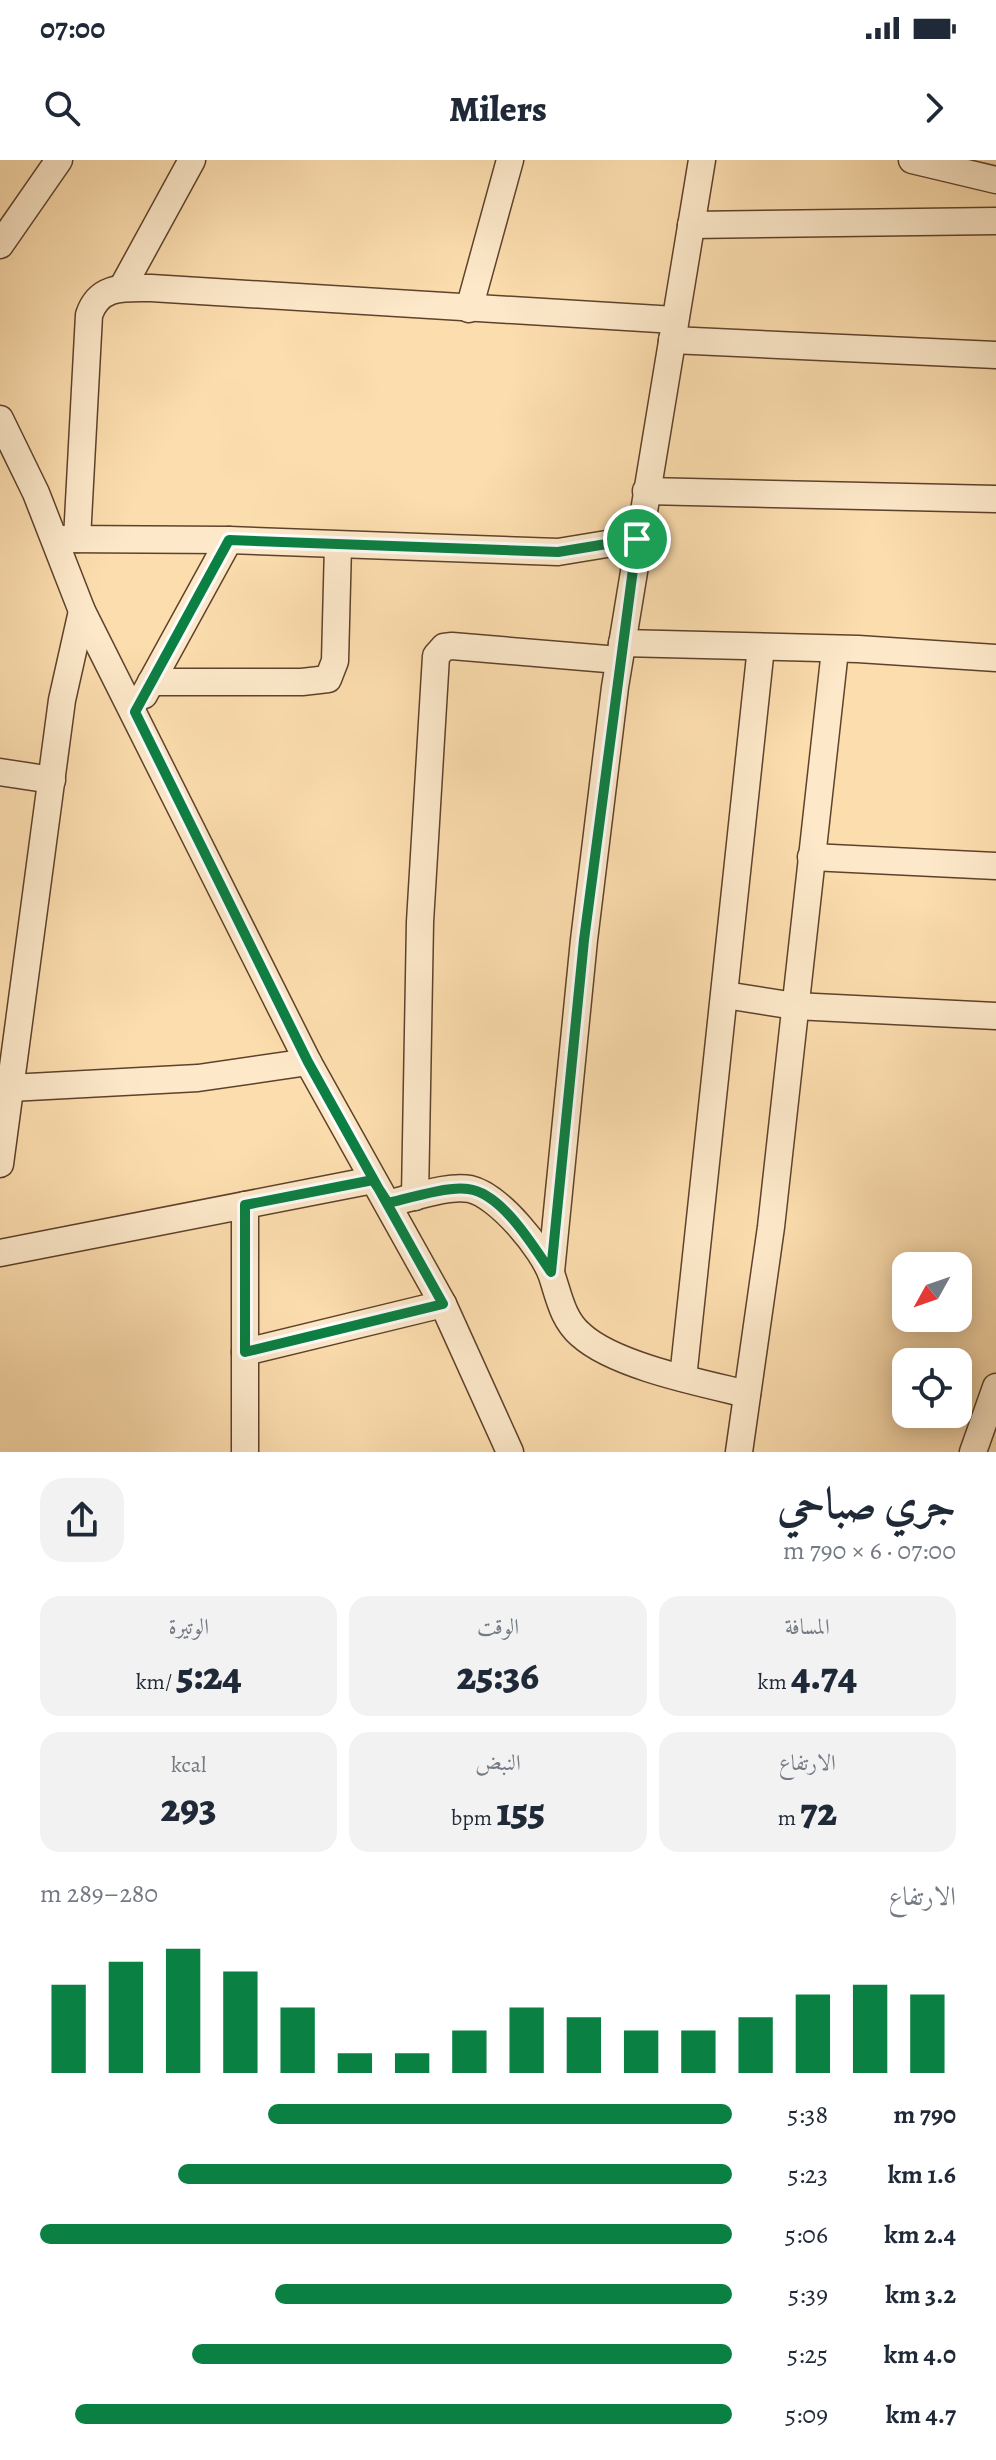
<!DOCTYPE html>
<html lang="ar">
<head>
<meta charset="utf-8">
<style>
  :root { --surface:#fff; --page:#f2f2f3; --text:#1f2937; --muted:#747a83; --accent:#0b8043 }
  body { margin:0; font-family:Alegreya,Amiri,serif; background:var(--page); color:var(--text); direction:rtl; height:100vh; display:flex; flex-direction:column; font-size:30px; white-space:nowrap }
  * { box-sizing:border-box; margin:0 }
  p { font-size:26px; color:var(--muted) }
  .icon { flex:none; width:44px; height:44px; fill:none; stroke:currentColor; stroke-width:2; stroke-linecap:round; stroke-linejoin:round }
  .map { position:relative; height:1292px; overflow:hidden; direction:ltr }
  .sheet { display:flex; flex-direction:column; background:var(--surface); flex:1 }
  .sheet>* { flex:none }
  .needle { width:52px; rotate:230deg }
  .tools { position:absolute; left:892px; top:1092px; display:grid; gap:16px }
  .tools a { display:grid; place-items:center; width:80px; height:80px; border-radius:16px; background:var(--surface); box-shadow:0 4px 20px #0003; font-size:40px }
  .pin { position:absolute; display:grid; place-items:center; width:68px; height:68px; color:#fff; margin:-34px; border:4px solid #fff; border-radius:50%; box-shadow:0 2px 8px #0007 }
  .round { display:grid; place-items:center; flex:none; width:84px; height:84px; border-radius:24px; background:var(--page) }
  .summary { display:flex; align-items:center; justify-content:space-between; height:136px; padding:0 40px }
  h1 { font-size:44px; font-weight:800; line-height:60px }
  .stats { display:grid; grid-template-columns:repeat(3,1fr); gap:12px; height:136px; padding:8px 40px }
  .stats div { display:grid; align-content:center; border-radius:20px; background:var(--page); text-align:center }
  .stats b { font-size:40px; font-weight:800 }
  .stats small { font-size:22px; font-weight:400 }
  .stats p { font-size:22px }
  .chart { height:224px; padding:16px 40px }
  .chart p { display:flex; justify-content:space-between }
  .chart svg { width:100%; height:144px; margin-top:8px; stroke:var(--accent); stroke-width:6 }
  ul { padding:0 40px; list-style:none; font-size:26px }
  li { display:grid; grid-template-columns:128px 96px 1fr; align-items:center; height:60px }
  li i { height:20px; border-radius:10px; background:var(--accent) }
  .status { display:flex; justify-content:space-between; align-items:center; height:56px; padding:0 40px; background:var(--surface); direction:ltr }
  .status svg { height:22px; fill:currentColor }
  header { display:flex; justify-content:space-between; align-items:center; height:104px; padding:0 40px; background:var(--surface); font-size:36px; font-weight:800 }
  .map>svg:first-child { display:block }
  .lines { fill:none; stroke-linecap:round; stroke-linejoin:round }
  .minor-casing { stroke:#5e422c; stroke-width:29 }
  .minor { stroke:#fde9ca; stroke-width:26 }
  .route-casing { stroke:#fff; stroke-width:16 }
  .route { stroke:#0b8043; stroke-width:10 }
</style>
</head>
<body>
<div class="status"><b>07:00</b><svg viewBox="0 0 49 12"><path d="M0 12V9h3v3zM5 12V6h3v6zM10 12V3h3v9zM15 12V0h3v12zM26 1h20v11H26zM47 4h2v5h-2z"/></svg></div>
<header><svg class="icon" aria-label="forward" viewBox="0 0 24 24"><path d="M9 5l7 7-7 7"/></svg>Milers<svg class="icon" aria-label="search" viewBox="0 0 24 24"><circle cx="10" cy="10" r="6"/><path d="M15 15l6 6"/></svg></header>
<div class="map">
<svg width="996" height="1292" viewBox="0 0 996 1292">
  <rect width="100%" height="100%" fill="#fcddae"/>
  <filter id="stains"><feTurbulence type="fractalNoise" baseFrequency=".0025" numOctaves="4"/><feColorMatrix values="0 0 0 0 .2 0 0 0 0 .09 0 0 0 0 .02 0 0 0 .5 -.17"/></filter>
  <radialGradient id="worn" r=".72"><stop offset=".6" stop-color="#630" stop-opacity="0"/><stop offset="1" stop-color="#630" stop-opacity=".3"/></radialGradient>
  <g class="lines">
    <g class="minor-casing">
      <g id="minor">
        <path d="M912 0 996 20"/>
        <path d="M691 65 996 61"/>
        <path d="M0 85 59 0"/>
        <path d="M122 128 192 0"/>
        <path d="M469 149 510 0"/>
        <path d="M672 180 996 195"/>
        <path d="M0 259 36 333 82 451 308 902 443 1144 510 1292"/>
        <path d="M646 331 996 339"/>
        <path d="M62 379 229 380 558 392 637 379"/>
        <path d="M77 379 89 155C99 125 124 128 151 128L675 160"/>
        <path d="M622 483 858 489 996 498"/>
        <path d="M151 522H302L328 519 335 501 338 385"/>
        <path d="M144 535 229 380"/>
        <path d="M0 612 52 620"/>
        <path d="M811 697 996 706"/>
        <path d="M725 835 795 846 996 856"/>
        <path d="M10 928 198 918 308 902"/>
        <path d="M0 1004 62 540 82 451"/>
        <path d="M415 1037 420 762 436 496 444 487 452 486 619 500"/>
        <path d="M398 1041C418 1036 450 1025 470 1029 498 1035 543 1089 552 1116 559 1137 563 1160 581 1175 615 1206 702 1223 747 1234"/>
        <path d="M0 1093 373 1020"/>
        <path d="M551 1112 584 780 615 527 702 0"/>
        <path d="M245 1192 443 1144"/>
        <path d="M683 1218 761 487"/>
        <path d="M245 1292V1045"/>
        <path d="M739 1292 771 1067 835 490"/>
        <path d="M973 1292 996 1227"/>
      </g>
    </g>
    <use href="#minor" class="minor"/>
  </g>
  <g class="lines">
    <g class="route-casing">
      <path id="route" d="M637 379 558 392 229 380 135 552 308 902 443 1144 245 1192V1045L373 1020 388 1043C409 1038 448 1026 468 1029 502 1033 533 1086 551 1112L584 780 637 379"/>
    </g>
    <use href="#route" class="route"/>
  </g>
  <rect width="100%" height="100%" filter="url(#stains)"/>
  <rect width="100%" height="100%" fill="url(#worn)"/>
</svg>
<div class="tools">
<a><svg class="needle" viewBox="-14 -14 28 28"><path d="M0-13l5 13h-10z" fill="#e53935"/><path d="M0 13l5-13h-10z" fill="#747a83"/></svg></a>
<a><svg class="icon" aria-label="locate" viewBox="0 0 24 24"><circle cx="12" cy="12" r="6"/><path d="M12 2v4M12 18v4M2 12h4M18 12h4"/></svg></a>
</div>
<div class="pin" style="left:637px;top:379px;background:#1e9e55"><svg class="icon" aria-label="arrive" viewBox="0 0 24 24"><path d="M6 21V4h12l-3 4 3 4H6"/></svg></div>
</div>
<section class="sheet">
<div class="summary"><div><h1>جري صباحي</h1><p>07:00 · 6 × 790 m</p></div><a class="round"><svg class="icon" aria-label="share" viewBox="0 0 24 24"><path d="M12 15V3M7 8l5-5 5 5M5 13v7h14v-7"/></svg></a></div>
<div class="stats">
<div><p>المسافة</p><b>4.74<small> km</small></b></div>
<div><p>الوقت</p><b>25:36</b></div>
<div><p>الوتيرة</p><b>5:24<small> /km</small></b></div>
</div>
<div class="stats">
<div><p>الارتفاع</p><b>72<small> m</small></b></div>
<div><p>النبض</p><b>155<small> bpm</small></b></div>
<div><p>kcal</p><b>293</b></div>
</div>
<div class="chart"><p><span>الارتفاع</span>280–289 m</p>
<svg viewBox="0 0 160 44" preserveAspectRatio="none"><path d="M5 44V17M15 44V10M25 44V6M35 44V13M45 44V24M55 44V38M65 44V38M75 44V31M85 44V24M95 44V27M105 44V31M115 44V31M125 44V27M135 44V20M145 44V17M155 44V20"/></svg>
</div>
<ul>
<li><b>790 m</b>5:38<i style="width:67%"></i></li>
<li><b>1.6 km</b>5:23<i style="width:80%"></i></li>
<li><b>2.4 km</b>5:06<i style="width:100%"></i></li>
<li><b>3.2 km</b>5:39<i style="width:66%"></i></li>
<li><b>4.0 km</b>5:25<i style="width:78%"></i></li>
<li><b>4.7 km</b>5:09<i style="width:95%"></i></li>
</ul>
</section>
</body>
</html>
